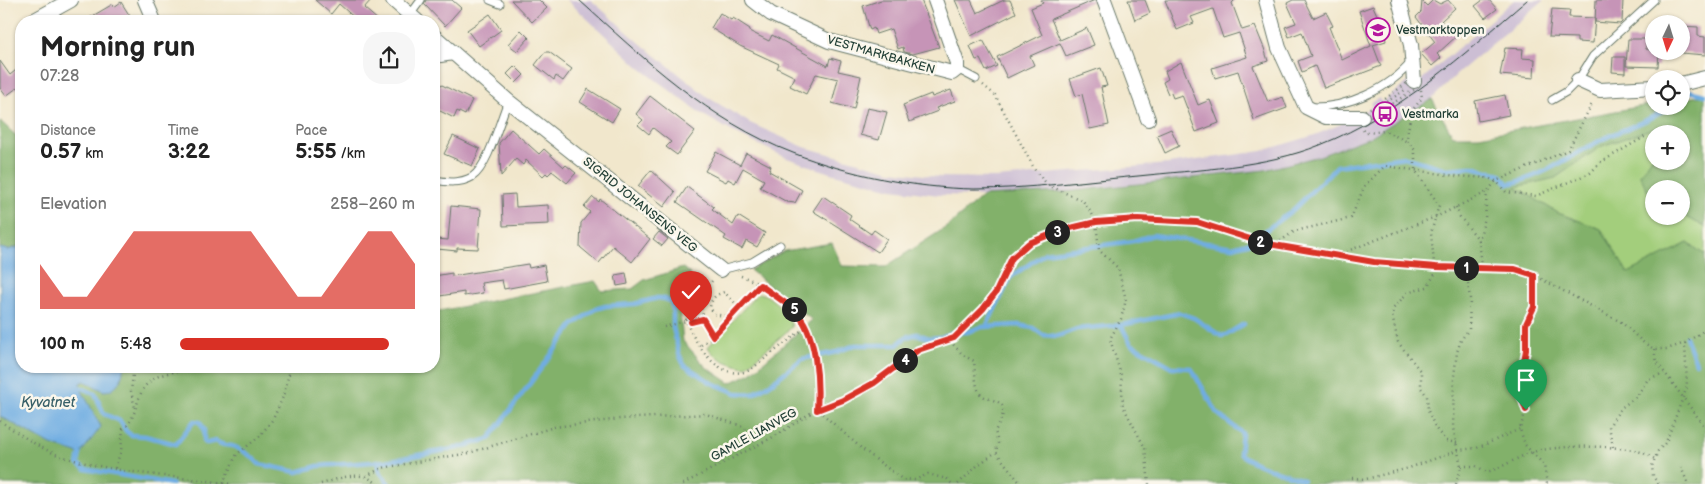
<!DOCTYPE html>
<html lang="en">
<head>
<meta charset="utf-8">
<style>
  :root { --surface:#fff; --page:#f6f6f6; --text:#222; --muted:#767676; --accent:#d93025 }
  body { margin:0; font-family:"Balsamiq Sans",sans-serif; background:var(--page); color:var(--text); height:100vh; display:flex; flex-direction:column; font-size:19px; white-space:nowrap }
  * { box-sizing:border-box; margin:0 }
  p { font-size:16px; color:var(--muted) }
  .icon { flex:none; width:28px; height:28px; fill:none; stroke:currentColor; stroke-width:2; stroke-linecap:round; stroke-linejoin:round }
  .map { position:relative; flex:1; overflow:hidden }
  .details { position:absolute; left:15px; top:15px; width:425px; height:358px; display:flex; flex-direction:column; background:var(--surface); border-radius:20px; box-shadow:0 1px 4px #0004 }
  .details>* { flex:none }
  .needle { width:32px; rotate:184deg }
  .fabs { position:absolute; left:1645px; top:15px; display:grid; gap:10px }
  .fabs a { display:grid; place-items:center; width:45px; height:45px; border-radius:50%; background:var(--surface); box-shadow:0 1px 4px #0004; font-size:25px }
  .pin { position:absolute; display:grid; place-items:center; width:42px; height:42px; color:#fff; margin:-51px -21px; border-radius:50% 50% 50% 0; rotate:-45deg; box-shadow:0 0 5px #0007 }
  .pin .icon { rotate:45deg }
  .km { position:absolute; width:25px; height:25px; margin:-12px; border-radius:50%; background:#222; color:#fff; font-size:14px; line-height:25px; text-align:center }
  .round { display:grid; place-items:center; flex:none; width:52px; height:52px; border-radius:20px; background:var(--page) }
  .overview { display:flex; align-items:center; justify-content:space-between; height:85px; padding:0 25px }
  h1 { font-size:28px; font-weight:700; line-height:38px }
  .figures { display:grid; grid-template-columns:repeat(3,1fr); gap:8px; height:85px; padding:5px 25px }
  .figures div { display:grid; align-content:center }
  .figures b { font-size:21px; font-weight:700 }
  .figures small { font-size:14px; font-weight:400 }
  .figures p { font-size:14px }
  .chart { height:140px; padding:10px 25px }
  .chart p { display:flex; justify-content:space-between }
  .chart svg { width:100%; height:90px; margin-top:5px; fill:var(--accent); opacity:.7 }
  ul { padding:0 25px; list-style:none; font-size:16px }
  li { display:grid; grid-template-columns:80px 60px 1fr; align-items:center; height:38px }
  li i { height:12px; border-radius:6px; background:var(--accent) }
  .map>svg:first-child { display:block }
  .industrial { fill:#ccbed4 }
  .green { fill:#a3ce7b; stroke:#618658 }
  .forest { fill:#82b16b; stroke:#507750 }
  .water { fill:#70ade2; stroke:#48758b }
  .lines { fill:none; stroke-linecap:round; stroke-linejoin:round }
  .stream { stroke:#70ade2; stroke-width:4.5 }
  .building { fill:#c694b7 }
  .service-casing { stroke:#687869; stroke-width:9 }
  .minor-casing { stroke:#687869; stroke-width:16 }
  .path { stroke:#687869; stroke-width:2.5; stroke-dasharray:1 4; stroke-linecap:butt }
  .service { stroke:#fff; stroke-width:7 }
  .minor { stroke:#fff; stroke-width:14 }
  .tram { stroke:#1f3d34; stroke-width:1 }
  .route-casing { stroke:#fff; stroke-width:10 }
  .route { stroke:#d93025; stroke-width:6 }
  .labels { text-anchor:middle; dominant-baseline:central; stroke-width:5; stroke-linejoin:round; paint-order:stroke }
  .poi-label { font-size:12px; fill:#1f3d34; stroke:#fbf7ec; text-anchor:start }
  .street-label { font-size:12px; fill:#1f3d34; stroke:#fbf7ec }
  .water-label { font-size:14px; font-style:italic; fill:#375f68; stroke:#fbf7ec }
</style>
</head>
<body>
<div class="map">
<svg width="1705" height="484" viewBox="0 0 1705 484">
  <rect width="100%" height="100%" fill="#fbf7ec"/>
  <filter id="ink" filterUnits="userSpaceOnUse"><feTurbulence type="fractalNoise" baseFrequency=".02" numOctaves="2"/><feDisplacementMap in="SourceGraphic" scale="10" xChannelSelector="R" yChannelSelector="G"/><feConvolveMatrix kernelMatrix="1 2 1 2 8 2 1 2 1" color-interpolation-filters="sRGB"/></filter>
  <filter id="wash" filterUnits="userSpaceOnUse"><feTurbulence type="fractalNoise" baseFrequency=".0096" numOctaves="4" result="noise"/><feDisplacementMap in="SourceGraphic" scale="20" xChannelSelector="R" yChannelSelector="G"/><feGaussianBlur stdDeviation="1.12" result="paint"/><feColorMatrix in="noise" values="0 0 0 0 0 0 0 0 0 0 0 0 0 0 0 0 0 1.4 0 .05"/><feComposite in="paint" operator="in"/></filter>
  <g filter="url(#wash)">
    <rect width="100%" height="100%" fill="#f1e7cc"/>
    <path class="industrial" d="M567 0H591L640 43 709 98 750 123 804 147 891 171 939 177 996 178 1168 164 1262 151 1315 135 1341 124 1366 110 1372 106 1371 103 1379 98 1381 102 1386 99 1408 82 1420 81 1514 0H1544L1456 75 1432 99 1370 137 1320 156 1265 170 1066 192 983 196 939 195 892 189 830 173 787 158 738 135 700 113 640 68Z"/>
    <g class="green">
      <path d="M1654 127 1662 134H1654V155L1640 175 1654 200V216H1681V214L1705 227V255L1688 243 1628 274 1601 229 1558 213 1515 187 1555 178 1602 146Z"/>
      <path d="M758 293C771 294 790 315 792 327L746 367C734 366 714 359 708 347Z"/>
    </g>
    <g class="forest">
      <path d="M1705 95V227L1681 214V189H1654V200L1651 199 1640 175 1654 155V161H1681V134H1662L1654 128 1602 146 1555 178 1516 187 1558 213 1601 229 1628 273 1688 243 1705 255V484H0V416L51 445 80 387V383L84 381 104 391 121 380 124 366H434V312L595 281 602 291 632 289 644 280 683 268 690 274 679 303 683 341 706 367 730 383 751 373 812 320 750 270 784 251 832 243 842 266 885 267 948 226 983 196 1066 192 1265 170 1320 156 1370 137 1432 99 1453 136H1479L1654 104V106H1681V99Z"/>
      <path d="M0 121 21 140V245L8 250 0 248Z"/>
    </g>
    <path class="water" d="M21 246V366H124L121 380 112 390 104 391 84 381 80 383V387L101 427 80 454 51 445 0 416V248L8 250Z"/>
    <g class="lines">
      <g class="stream">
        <path d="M1681 98 1689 91 1705 95"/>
        <path d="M1257 237 1294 209 1337 166 1405 157 1446 169 1472 167 1500 174 1508 184C1544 177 1573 154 1605 138 1627 127 1651 121 1671 106"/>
        <path d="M1121 325 1180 313 1194 318 1221 336 1226 335 1244 324"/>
        <path d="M986 327 1011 277 1045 253 1133 241 1153 235 1233 247 1251 242"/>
        <path d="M1686 337 1696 363"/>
        <path d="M80 387 95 394 104 414 120 421 126 431 131 435 145 436 176 444 194 421 200 422 204 430V442L207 443 216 441C223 447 227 444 235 447 244 451 252 456 259 464L297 472 318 466 386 461 458 448 489 439 573 325 595 309 606 306 634 304 658 298 665 299 671 302 673 311V327L679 354 684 365 712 383 736 393 753 394 770 384 802 359 837 352 855 345H897L906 337 917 334 929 338 941 337 951 333 967 332 982 327 1018 325 1033 328 1043 335 1058 336 1077 329 1121 325 1131 344 1172 367 1191 368 1217 413 1242 433 1240 454C1257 467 1283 472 1303 480"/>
        <path d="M80 454 78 464 85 469 172 484"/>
        <path d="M377 461 380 472 389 484"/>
      </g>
    </g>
    <g id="blocks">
      <g class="building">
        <path d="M315 0H371L364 8 379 21H358L339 4 331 14Z"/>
        <path d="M426 0H452L461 8 445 26 424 4Z"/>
        <path d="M511 0H539L547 8 532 22Z"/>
        <path d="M881 0H921L939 47 913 54 904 52 903 47 898 49 891 29 876 34 874 28 870 30 863 6Z"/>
        <path d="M955 0H971L977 13 1004 0H1010L1016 13 971 36Z"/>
        <path d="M1041 0H1095L1051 19 1060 40 1087 28 1094 45 1066 56 1060 43 1030 56 1034 65 1007 78 997 57 1042 35 1031 8 1043 3Z"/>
        <path d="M1128 0H1145L1150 13 1135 20Z"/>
        <path d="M1165 0H1235L1232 3 1242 30 1255 26 1264 48 1268 61 1253 66 1268 102 1283 97 1287 108 1254 120 1238 71 1215 78 1212 68 1247 57 1239 33 1223 38 1213 9 1191 17 1194 23 1177 30Z"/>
        <path d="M1293 0H1304L1313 18 1326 12 1333 26 1329 27 1342 60 1371 46 1359 11 1373 6 1386 35 1385 36 1386 41 1373 45 1381 66 1324 88 1315 66 1302 72 1298 61 1311 56 1302 32 1289 37 1285 27 1296 23 1287 3Z"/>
        <path d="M1433 0 1440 4 1448 0 1455 8 1441 21 1449 29 1452 27 1459 34 1437 54 1441 58 1432 66 1421 54 1435 42 1416 17 1421 12 1422 1 1427 6Z"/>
        <path d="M1483 0H1489L1497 9 1485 18 1475 6Z"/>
        <path d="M1596 0H1623L1622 22 1620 24 1595 22Z"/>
        <path d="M121 2 133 21H84L113 4 114 7Z"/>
        <path d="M1552 9 1570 10 1569 17 1595 18 1593 43 1577 42V38L1549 37Z"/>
        <path d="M720 13 731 20 733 18 750 29 749 31 769 41 772 35 828 66 830 58 841 61 838 71 861 76 854 109 832 103 838 79 816 74 806 94 790 86 795 77 777 68 779 64 740 46 711 28Z"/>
        <path d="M490 14 501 30 479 46 467 30Z"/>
        <path d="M1681 26 1698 27V36L1705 37V55L1681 53Z"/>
        <path d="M521 30 529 38 517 51 508 44Z"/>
        <path d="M1628 39H1646V49L1659 51 1658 67 1626 66Z"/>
        <path d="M983 40 997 66 986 71 980 59 976 60 970 46Z"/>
        <path d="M1505 48 1523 49 1522 58 1535 59 1534 78 1500 75Z"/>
        <path d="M545 52H549L572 69 563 81 556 76 554 80 535 65Z"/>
        <path d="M1613 57H1625V73L1612 72Z"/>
        <path d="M0 61 10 75 21 66V85L6 96 0 88Z"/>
        <path d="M1181 62 1198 105 1210 100 1219 123 1196 132 1182 95 1173 98 1171 93 1168 94 1163 82 1168 79 1165 71Z"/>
        <path d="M515 66 524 75 516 83 507 74Z"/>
        <path d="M1101 68 1107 86 1101 87 1109 125 1090 129 1082 94 1076 96 1070 79Z"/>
        <path d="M434 81 472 100 465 115 457 111 454 118 434 108Z"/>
        <path d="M588 89 620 109 612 122 580 102Z"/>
        <path d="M951 90 955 101 936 108 938 111 909 122 903 105 931 94 932 97Z"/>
        <path d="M1505 95 1509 115 1478 121 1475 101Z"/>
        <path d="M650 96 695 131 677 155 666 147 671 142 653 128 649 134 638 125 643 120 636 114Z"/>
        <path d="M867 108 887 112 879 140 860 135Z"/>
        <path d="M511 129 539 154 544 149 564 167 566 165 576 173 567 183 552 171 548 175 546 173 543 176 526 160 523 165 516 159 501 176 499 143Z"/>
        <path d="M1171 129 1179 146 1165 153 1157 135Z"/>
        <path d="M453 136 480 149 472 166 444 154Z"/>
        <path d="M716 152 740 165 746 153 771 166 769 171 802 190 795 203 787 202 760 187 764 180 743 168 735 183 728 179 726 182 705 171Z"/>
        <path d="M651 170 675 192 664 207 638 186Z"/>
        <path d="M687 187 714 207 712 209 733 225 738 216 765 233 757 247 746 241 742 249 724 239 726 236 677 202Z"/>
        <path d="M515 194 516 207 548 205 549 224 503 226 502 195Z"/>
        <path d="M823 196 851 215 849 219 871 234 874 230 887 239 878 252 813 211Z"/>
        <path d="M593 197 599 202 600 199 650 239 632 262 613 246 599 263 580 247 581 223 590 212 584 207Z"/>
        <path d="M451 206 481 209 478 249 457 248V251L437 249V239L448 240Z"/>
        <path d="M659 232 668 239 662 246 653 239Z"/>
        <path d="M528 264 529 268 544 265 547 281 504 289 502 280 481 283 483 293 464 296V292L434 297V276L452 273V276Z"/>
        <path d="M626 273 628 284 617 286 615 275Z"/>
      </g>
    </g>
  </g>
  <g filter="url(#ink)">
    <use href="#blocks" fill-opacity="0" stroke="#687869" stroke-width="1"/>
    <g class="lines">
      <g class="service-casing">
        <g id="service">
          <path d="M490 0 500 4"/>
          <path d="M410 15 421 0"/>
          <path d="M957 69 976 79"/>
          <path d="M1552 100 1566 92 1578 80 1593 56 1654 0"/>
          <path d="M1311 107C1346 108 1390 89 1412 61"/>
          <path d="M434 180C446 182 460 184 472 177 488 167 500 120 508 101"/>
          <path d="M721 270 752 262 780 245"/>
        </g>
      </g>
      <g class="minor-casing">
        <g id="minor">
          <path d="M145 0 154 21"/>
          <path d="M393 0 417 21"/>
          <path d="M753 0 771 14 829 41 952 73 957 69V63L935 0"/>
          <path d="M1104 0 1148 119"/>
          <path d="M1266 0 1279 48 1306 107 1326 117H1362"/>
          <path d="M1399 0 1411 45 1414 81"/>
          <path d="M33 21 71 0"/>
          <path d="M434 36 508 101 721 270"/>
          <path d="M434 56 453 53"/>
          <path d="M1578 80 1600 90 1654 87"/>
          <path d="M1681 84 1705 78"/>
        </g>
      </g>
      <g class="path">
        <path d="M1408 82 1414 90 1364 121 1359 113 1382 103 1381 102Z"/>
        <path d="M983 85 995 95 1036 172 1048 185 1083 201 1092 214 1096 222 1099 250 1118 268 1126 300 1121 319 1110 339 1121 375 1123 406 1145 448 1149 484"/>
        <path d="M1421 90 1422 98 1411 112 1407 137 1408 142 1415 150V170L1439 205 1431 233 1435 274 1427 287 1407 293 1393 309 1392 315 1398 342 1421 372V388L1427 396 1428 411 1436 429 1446 441 1458 443"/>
        <path d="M1374 110 1405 90"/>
        <path d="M1363 130 1366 133 1385 131 1408 142"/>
        <path d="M1456 207 1460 217 1479 240"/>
        <path d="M1276 244 1295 231 1351 218 1365 185 1385 166 1456 176 1488 178 1496 181 1506 192 1536 196 1590 173 1601 162 1646 136"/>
        <path d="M1337 255 1438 216 1487 192 1496 181 1568 150 1593 102"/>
        <path d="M1482 266 1479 240 1485 218 1487 192"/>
        <path d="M741 276C754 280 764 287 775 295 782 301 791 306 796 312 818 336 819 379 817 409L861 448 902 479 915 480 928 474 947 479 952 484"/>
        <path d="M1534 276V307L1525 324 1526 350 1519 389 1526 410 1520 429 1525 445 1544 465 1547 484"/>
        <path d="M712 281C696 301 700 316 713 336"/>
        <path d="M672 296 700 301"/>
        <path d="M688 299 686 321 694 322 703 319"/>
        <path d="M730 317 714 314 710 307C712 298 715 295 724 292L738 306"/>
        <path d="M664 327 686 321C696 345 719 383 750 370L806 327"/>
        <path d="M950 341 963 355 974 361C975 370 975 384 979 392 986 405 1018 393 995 431L998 443 996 452 1021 484"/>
        <path d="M701 345 713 336 760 285"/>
        <path d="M1654 349 1656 361 1705 427"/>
        <path d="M134 366 131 391 135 408"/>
        <path d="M174 366 177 372"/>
        <path d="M247 366H261"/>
        <path d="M0 421C20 434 41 450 64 457 118 474 176 476 231 484"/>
        <path d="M1613 447 1609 426 1621 408 1637 396 1648 379 1664 373"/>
        <path d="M1461 466H1476L1487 472C1504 467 1517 457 1533 452 1556 445 1614 445 1637 451 1643 452 1649 456 1655 459"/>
        <path d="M1681 467 1688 484"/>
        <path d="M115 468 121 451 123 429C138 419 135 394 149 382 163 370 185 372 202 366"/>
        <path d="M366 476 382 468 469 453 554 427 620 419 706 414 744 427 757 444"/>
        <path d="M1352 478 1366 479 1409 468 1459 450 1477 448 1520 429"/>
        <path d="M223 483 237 454 259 437 273 419 283 397 291 366"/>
        <path d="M321 484C339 479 361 468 377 484"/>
        <path d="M683 484 775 436 817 409 843 400 874 383 918 350 954 338 983 309 996 292 1012 259 1029 243 1062 230 1096 222 1138 219 1197 222 1263 243 1373 262 1435 267 1482 266 1515 269 1534 275 1621 322 1644 343 1654 349H1667L1685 343 1705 330"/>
        <path d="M958 484 978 465 996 452"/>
        <path d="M1456 484 1461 466 1453 428 1454 376 1457 352 1461 340 1469 329 1470 299 1466 268"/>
        <path d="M1658 484 1653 476 1652 466 1658 451 1666 442 1687 387 1685 343"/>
      </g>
      <use href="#service" class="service"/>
      <use href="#minor" class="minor"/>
      <path class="tram" d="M579 0C644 59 709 121 793 153 850 175 914 188 974 189 1029 189 1083 181 1138 176 1196 170 1266 167 1320 145 1401 113 1463 55 1527 0"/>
    </g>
  </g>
  <g class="lines" filter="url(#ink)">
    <g class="route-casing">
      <path id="route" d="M691 322 703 319 713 336 760 285C771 293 784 301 794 310 817 331 819 381 817 410L843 400 874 383 918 350 954 338 983 309 996 292 1012 258 1029 243 1062 230 1096 222 1138 219 1197 222 1263 243 1374 262 1436 267 1515 269 1534 275V307L1526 324V350L1519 389 1526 410"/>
    </g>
    <use href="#route" class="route"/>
  </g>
  <defs>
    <g id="school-ring" transform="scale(1.25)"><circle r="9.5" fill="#fbf7ec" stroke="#b5179e" stroke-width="1.5"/><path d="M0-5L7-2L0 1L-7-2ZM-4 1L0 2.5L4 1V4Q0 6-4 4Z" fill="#b5179e"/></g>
    <g id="bus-ring" transform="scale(1.25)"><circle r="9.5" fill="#fbf7ec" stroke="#b5179e" stroke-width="1.5"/><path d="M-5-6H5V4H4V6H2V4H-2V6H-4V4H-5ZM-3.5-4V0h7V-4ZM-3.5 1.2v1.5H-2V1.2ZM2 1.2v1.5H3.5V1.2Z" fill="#b5179e"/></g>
  </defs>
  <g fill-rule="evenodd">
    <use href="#school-ring" x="1378" y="30"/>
    <use href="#bus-ring" x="1385" y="114"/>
  </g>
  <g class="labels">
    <g class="poi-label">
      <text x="1396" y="30">Vestmarktoppen</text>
      <text x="1402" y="114">Vestmarka</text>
    </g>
    <g class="street-label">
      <text transform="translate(881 55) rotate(16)">VESTMARKBAKKEN</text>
      <text transform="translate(640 205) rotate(39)">SIGRID JOHANSENS VEG</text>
      <text transform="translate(754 435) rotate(-29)">GAMLE LIANVEG</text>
    </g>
    <g class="water-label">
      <text x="48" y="402">Kyvatnet</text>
    </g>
  </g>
</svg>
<div class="fabs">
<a><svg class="needle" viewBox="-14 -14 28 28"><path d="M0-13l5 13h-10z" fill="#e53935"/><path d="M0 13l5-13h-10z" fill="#767676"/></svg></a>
<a><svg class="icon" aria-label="locate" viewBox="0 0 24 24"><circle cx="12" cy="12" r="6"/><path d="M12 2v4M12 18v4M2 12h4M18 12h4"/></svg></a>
<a>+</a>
<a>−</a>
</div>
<div class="pin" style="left:1526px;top:410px;background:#1e9e55"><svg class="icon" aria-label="arrive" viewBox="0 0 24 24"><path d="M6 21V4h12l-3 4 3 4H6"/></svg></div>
<div class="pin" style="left:691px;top:322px;background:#d93025"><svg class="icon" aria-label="check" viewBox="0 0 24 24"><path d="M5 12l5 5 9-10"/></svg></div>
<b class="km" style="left:1466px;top:268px">1</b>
<b class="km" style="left:1260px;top:242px">2</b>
<b class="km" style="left:1057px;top:232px">3</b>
<b class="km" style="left:905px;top:360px">4</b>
<b class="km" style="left:794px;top:309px">5</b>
<section class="details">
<div class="overview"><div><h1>Morning run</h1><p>07:28</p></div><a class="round"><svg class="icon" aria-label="share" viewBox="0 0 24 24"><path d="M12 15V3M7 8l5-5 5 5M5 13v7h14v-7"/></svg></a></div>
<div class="figures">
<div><p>Distance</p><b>0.57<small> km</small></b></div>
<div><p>Time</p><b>3:22</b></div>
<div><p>Pace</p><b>5:55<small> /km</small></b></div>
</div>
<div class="chart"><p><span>Elevation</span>258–260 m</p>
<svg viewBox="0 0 160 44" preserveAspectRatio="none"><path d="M0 44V22L10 38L20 38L30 22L40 6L50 6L60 6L70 6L80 6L90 6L100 22L110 38L120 38L130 22L140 6L150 6L160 22V44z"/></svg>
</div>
<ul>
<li><b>100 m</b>5:48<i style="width:89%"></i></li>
</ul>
</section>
</div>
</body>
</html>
